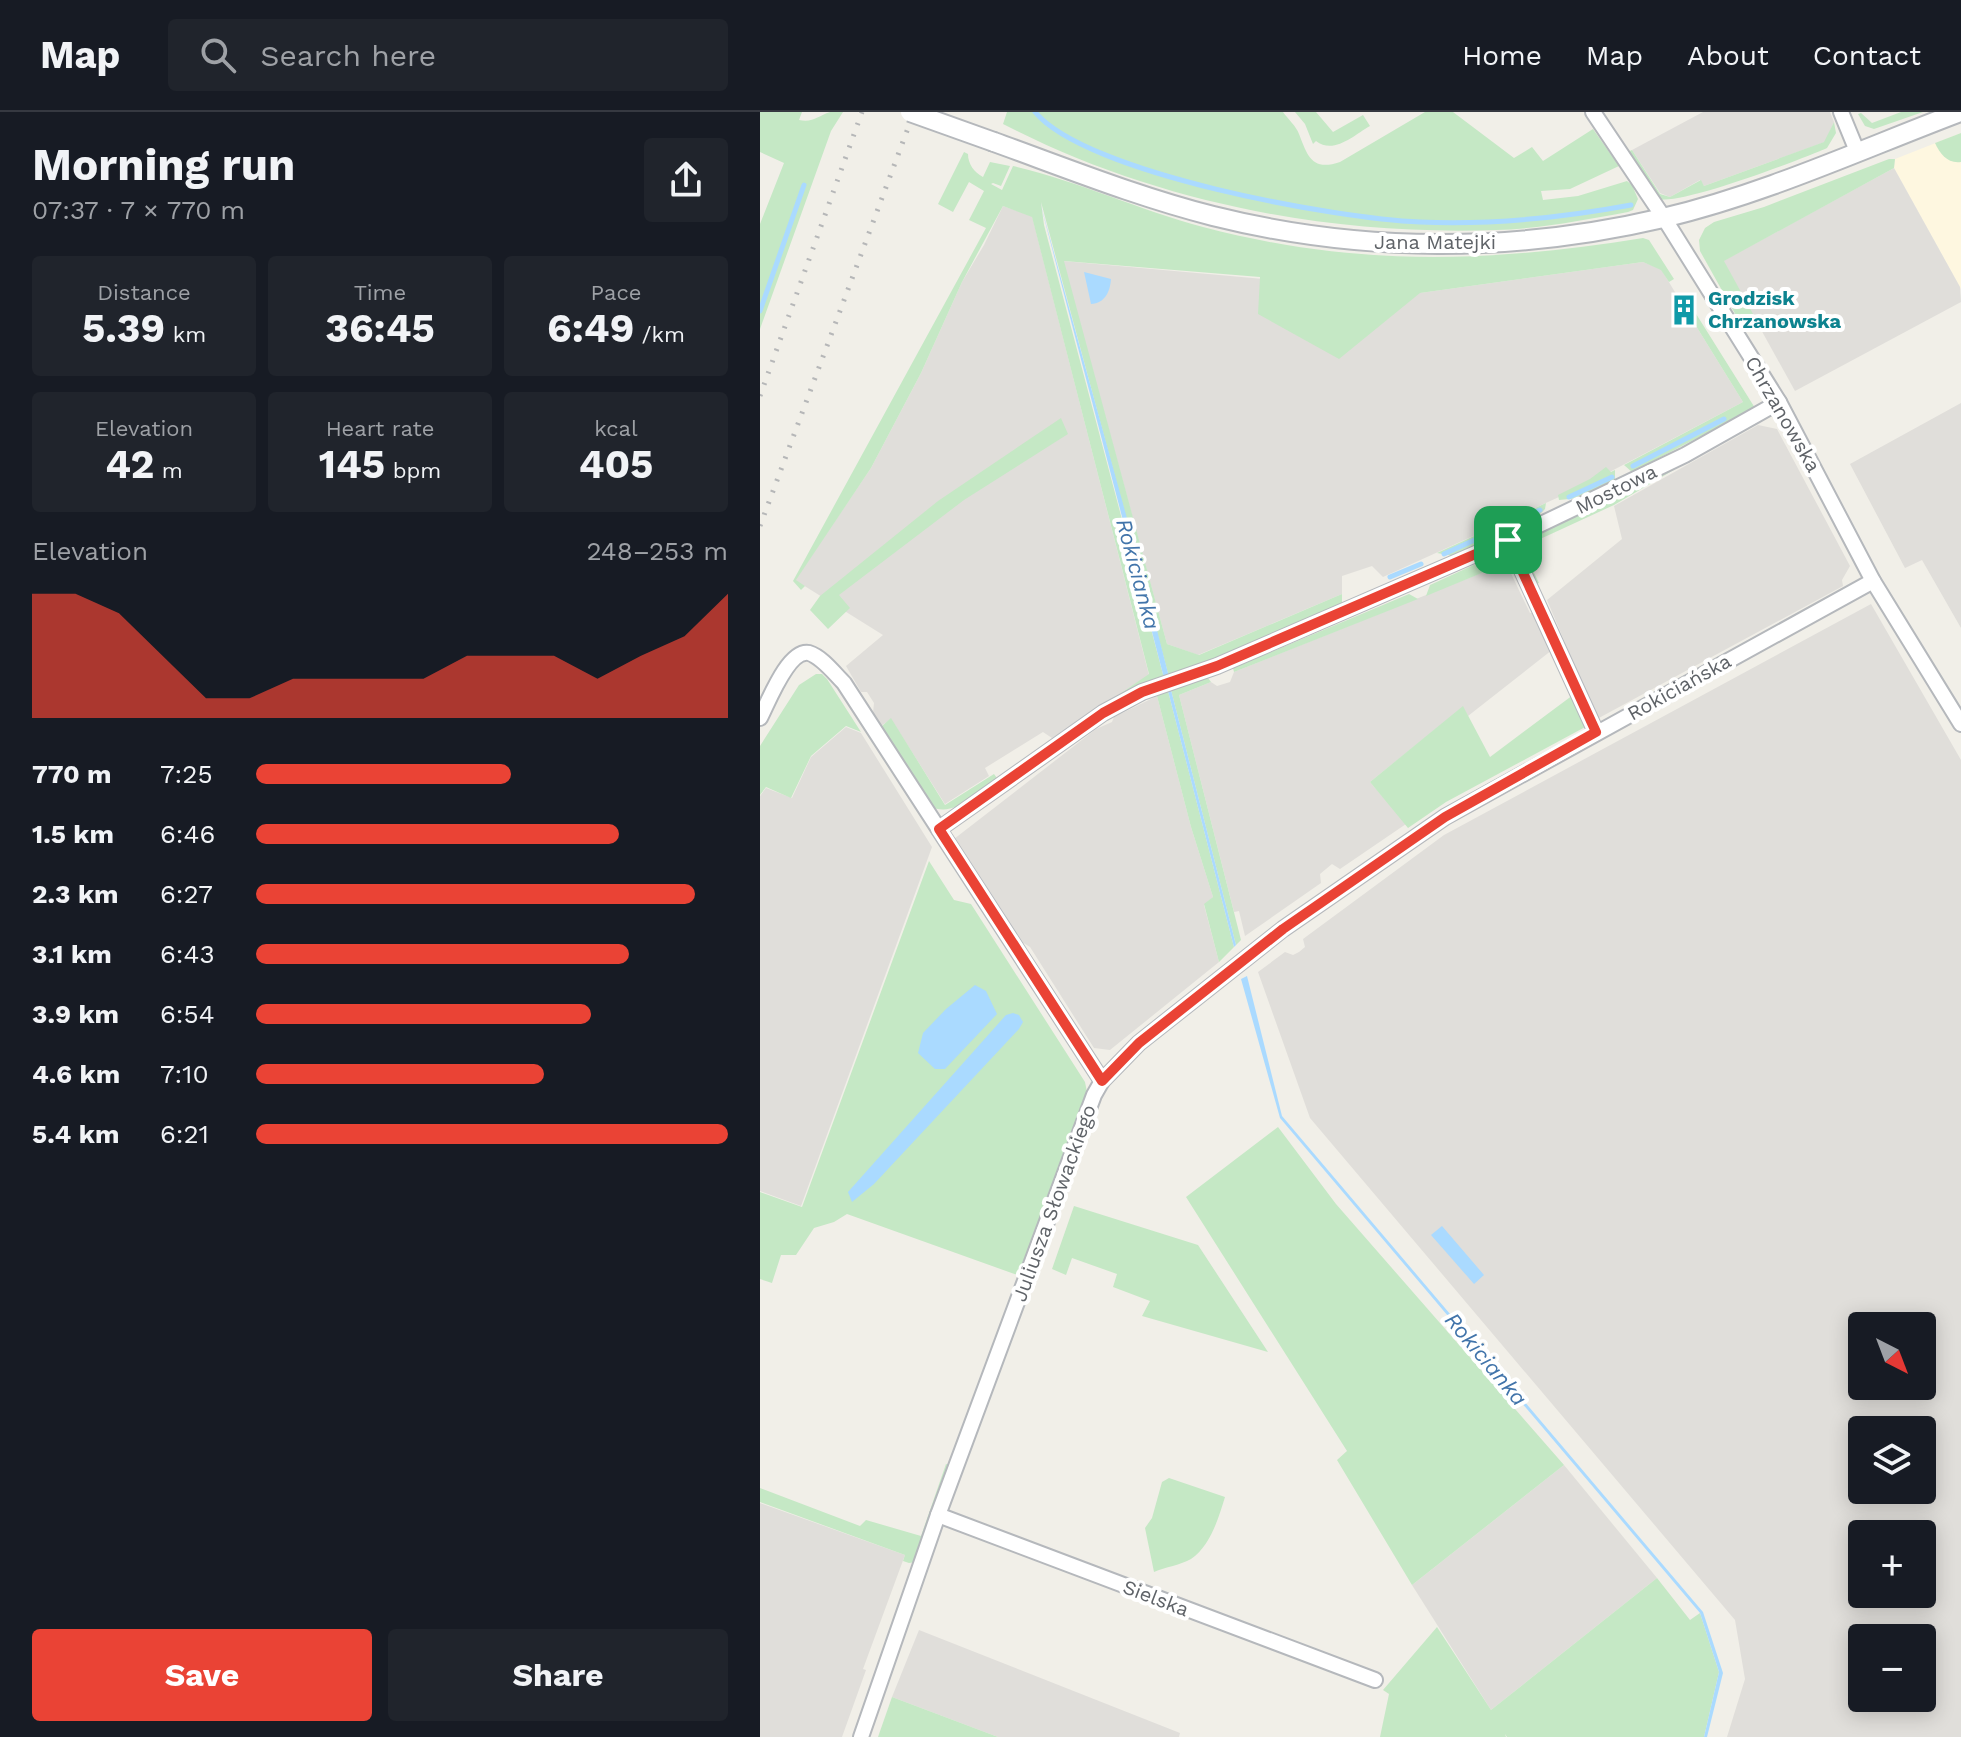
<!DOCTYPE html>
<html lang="en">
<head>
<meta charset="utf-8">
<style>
  :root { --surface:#171b24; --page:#20242c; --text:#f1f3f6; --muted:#9ea1a6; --line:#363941; --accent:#ea4335 }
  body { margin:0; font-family:"Work Sans",sans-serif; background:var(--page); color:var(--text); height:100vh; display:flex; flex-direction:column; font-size:30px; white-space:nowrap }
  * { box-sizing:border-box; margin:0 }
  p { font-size:26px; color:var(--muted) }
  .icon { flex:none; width:44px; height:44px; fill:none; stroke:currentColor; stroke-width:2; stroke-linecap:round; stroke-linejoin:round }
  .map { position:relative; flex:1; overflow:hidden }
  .details { display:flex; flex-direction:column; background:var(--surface); width:760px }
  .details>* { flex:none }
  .needle { width:52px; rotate:138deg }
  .tools { position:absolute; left:1088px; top:1200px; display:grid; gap:16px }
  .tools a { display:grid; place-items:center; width:88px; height:88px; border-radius:8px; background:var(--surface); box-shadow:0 4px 20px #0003; font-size:40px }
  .pin { position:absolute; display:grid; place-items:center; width:68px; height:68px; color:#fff; margin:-34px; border-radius:16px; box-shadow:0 4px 12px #0006 }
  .round { display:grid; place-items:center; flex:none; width:84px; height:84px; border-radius:8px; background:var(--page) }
  .head { display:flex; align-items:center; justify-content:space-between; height:136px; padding:0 32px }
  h1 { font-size:44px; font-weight:700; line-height:60px }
  .stats { display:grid; grid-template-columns:repeat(3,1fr); gap:12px; height:136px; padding:8px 32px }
  .stats div { display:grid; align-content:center; border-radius:8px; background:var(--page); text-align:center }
  .stats b { font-size:40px; font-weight:700 }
  .stats small { font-size:22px; font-weight:400 }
  .stats p { font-size:22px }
  .chart { height:224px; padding:16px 32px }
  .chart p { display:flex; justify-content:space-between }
  .chart svg { width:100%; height:144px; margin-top:8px; fill:var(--accent); opacity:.7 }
  .cta { display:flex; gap:16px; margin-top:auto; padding:16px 32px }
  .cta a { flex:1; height:92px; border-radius:8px; background:var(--accent); color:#fff; font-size:32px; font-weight:700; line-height:92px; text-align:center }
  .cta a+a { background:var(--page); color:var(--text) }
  ul { padding:0 32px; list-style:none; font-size:26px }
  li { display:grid; grid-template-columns:128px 96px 1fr; align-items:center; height:60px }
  li i { height:20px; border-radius:10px; background:var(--accent) }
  header { display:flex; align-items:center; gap:48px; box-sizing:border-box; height:112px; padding:0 40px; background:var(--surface); border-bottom:2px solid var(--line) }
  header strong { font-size:38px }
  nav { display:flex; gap:44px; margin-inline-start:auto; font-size:28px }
  .search { width:560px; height:72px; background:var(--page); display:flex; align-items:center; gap:20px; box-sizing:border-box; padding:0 28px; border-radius:8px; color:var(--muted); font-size:30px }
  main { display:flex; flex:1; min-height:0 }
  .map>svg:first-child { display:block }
  .commercial { fill:#fef7e0 }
  .industrial { fill:#e0deda; fill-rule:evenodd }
  .green { fill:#c5e8c5 }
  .water { fill:#aadaff }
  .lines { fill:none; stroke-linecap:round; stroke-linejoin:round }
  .stream { stroke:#aadaff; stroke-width:5 }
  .minor-casing { stroke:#b5b8bc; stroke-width:18 }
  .tertiary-casing { stroke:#b5b8bc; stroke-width:22 }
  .minor { stroke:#fff; stroke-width:14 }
  .tertiary { stroke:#fff; stroke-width:18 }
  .rail { stroke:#b6b7b8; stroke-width:5; stroke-dasharray:2 10; stroke-linecap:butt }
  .tertiary-bridge-casing { stroke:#b5b8bc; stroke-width:22; stroke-linecap:butt }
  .tertiary-bridge { stroke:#fff; stroke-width:18 }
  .route-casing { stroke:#fff; stroke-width:16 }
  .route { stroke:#ea4335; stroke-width:10 }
  .labels { text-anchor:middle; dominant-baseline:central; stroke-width:8; stroke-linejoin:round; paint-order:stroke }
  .street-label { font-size:20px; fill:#5f6368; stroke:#fff }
  .culture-label { font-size:20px; font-weight:bold; fill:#0d838f; stroke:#fff; text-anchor:start }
  .water-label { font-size:22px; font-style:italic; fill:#4174aa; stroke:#fff }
</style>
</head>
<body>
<header>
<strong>Map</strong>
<div class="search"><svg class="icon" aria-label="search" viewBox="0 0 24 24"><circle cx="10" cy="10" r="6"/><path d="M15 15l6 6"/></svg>Search here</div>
<nav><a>Home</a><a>Map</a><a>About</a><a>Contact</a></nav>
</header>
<main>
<section class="details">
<div class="head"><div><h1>Morning run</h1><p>07:37 · 7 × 770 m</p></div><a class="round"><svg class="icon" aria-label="share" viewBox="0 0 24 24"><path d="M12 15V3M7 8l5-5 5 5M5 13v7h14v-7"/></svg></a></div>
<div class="stats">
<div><p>Distance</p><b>5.39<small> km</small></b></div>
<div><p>Time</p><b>36:45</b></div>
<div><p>Pace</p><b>6:49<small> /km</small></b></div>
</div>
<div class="stats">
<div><p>Elevation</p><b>42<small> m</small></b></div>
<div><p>Heart rate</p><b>145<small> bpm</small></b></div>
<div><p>kcal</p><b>405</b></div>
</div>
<div class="chart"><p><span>Elevation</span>248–253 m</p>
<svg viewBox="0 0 160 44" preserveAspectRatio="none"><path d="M0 44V6L10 6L20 12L30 25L40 38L50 38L60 32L70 32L80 32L90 32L100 25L110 25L120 25L130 32L140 25L150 19L160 6V44z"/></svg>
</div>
<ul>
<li><b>770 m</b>7:25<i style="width:54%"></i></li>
<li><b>1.5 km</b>6:46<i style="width:77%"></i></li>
<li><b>2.3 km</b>6:27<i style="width:93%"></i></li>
<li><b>3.1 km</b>6:43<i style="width:79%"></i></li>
<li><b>3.9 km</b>6:54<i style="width:71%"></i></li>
<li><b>4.6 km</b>7:10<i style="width:61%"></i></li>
<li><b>5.4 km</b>6:21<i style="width:100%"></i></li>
</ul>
<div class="cta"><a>Save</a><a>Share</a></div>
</section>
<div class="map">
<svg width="1201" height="1625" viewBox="0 0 1201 1625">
  <rect width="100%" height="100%" fill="#f1efe8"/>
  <path class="commercial" d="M1201 21V177L1134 56 1135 47Z"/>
  <g class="industrial">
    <path d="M943 0H1070L1074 10 1065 30 944 74 940 68 910 85 900 81 872 38Z"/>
    <path d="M1134 56 1200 175 1201 190 1035 279 963 149Z"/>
    <path d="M243 94 272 104 389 563 292 626 283 620 225 656 229 664 185 692 131 607 121 614 113 601 114 591 107 580H101L86 554 123 523 35 468 111 356 161 261 202 170 224 133Z"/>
    <path d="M303 149 660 181 883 150 901 157 924 195 921 197 924 202 928 201 983 290 821 375 623 465 612 454 582 464V482L438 543 407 532Z"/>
    <path d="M1201 291V516L1162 448 1145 456 1090 352Z"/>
    <path d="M998 313 1017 317 1090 454 1082 468 1083 474 837 607 787 488 862 427 854 394Z"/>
    <path d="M746 451 770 501H774L792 538 708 604 703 595 610 670 646 712 580 757 572 752 560 762 561 771 485 824 479 799 474 800 419 583 451 570 457 574 470 570 474 560Z"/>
    <path d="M1111 492 1201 648V1625H967L985 1567 975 1508 550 1006 498 860 525 840 533 843 539 840 545 835 543 827 684 723ZM1102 1214H1162V1274H1102ZM1102 1318H1162V1378H1102ZM1102 1422H1162V1482H1102ZM1102 1526H1162V1586H1102Z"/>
    <path d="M397 584 431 715 453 785 444 793 459 850 350 938 334 936 270 835 257 827 194 727 336 617 352 610 354 605Z"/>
    <path d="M86 615 101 621 172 735 41 1094 0 1079V684L6 676 32 686 51 645Z"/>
    <path d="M804 1353 897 1466 731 1598 652 1473Z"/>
    <path d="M0 1391 145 1443 103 1557 106 1558 82 1625H0Z"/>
    <path d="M159 1518 420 1621 419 1625H238L132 1585Z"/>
  </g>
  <g class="green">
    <path d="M0 0H42L39 8C53 11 58 4 70 0 74 0 79 0 83 0L71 19 0 217V112L24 51 0 40Z"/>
    <path d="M247 0H523C528 7 536 14 539 22 547 42 551 60 580 50L665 0H693L754 46 772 35 783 49 833 17 859 54 810 77 781 79 783 88 818 84 867 69 872 73 878 87 873 98 868 100C824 108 780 117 736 118 568 124 393 90 243 12Z"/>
    <path d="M535 0H556L573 20 603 3 610 14C594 23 574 43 556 29L553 32 545 12Z"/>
    <path d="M1141 0H1163L1114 17 1105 14 1098 2 1101 1 1112 11Z"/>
    <path d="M1074 10 1076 21 1067 36C1045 46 912 97 897 86 887 79 873 53 865 41L872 38 900 82 910 85 941 68 944 74 1064 30Z"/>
    <path d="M1201 21V50C1188 52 1180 42 1175 31Z"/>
    <path d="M204 40 208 42C208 52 214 60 223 65L230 50 250 54 241 74 233 71 231 72 242 78 253 54C318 69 379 98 443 115 595 155 729 151 883 126L889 128 914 167 909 170 901 158 883 150 660 181 579 247 498 202 500 165 304 149 407 532 439 543 582 482V494L412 566 409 565 281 90 284 113 404 566 354 589 351 588 389 562 272 105 243 94 202 170 161 261 111 356 36 468 45 474 41 478 33 469 226 116 209 108 224 79 209 70 193 100 178 92Z"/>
    <path d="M1129 47H1135L1134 56 964 149 998 211 983 216 940 139 939 128 945 116 954 110 1004 95Z"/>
    <path d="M933 197 995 296 872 360 864 353 983 290 928 201Z"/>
    <path d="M301 306 308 322 204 388 79 483 90 496 68 517 50 498 60 484 178 389Z"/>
    <path d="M846 355 851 360 855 358V368L819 386 799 388 798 383 830 367Z"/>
    <path d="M917 356 854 393 765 434 766 444 779 471 774 473 759 440 767 427Z"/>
    <path d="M786 391 785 397 774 408 693 444 677 441Z"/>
    <path d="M742 440 746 442V451L666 484 670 473Z"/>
    <path d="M649 482 658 487 474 560 473 556Z"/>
    <path d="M56 562H62L67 567 101 620 86 614 51 644 31 686 6 675 0 683V634L39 573Z"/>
    <path d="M448 566 451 570 419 583 481 828 476 833 411 578Z"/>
    <path d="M408 579 474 835 459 850 444 792 453 785 431 715 397 584Z"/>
    <path d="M813 583 827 614 686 690 648 716 610 670 703 594 730 645Z"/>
    <path d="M113 601 122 614 131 606 185 693 234 662 239 669C220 680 192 707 170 694L112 605Z"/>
    <path d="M169 749 194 788 211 792 325 970 327 980 260 1164 87 1102 74 1110 54 1116 36 1143H21L12 1171 0 1167V1080L42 1095Z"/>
    <path d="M518 1015 576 1092 804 1353 652 1473 577 1348 587 1339 426 1085Z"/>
    <path d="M314 1094 438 1133 508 1240 382 1204 390 1189 353 1175 357 1162 312 1146 306 1163 292 1157Z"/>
    <path d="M186 1352 192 1354 156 1450 149 1451 143 1449 145 1443 0 1390V1376L100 1414 106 1408 161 1424Z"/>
    <path d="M409 1366 465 1385C458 1407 451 1433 431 1447 421 1453 405 1455 394 1460L385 1416 392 1406 402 1370Z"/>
    <path d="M897 1466 930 1508 940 1501 959 1560 944 1625H747L745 1622 746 1625H620L629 1582 623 1578 677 1515 731 1598Z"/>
    <path d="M132 1585 238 1625H118Z"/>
  </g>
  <g class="water">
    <path d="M280 90 387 479 409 565 404 566Z"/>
    <path d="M324 160 351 167C350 180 345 191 331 192Z"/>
    <path d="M411 578 476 833 474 835 408 579Z"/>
    <path d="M487 864 522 1004 943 1500 963 1561 947 1625H944L959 1560 940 1501 520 1006 481 867Z"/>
    <path d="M215 873 226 879 237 902 185 957H175L158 941 163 921 186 897Z"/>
    <path d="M253 901 259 903 263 910 259 917 114 1072 92 1090 88 1080 246 903Z"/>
    <path d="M682 1114 724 1163 714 1172 671 1123Z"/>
  </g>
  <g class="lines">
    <g class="stream">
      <path d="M275 0C326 62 578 107 660 110 731 113 801 106 871 93"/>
      <path d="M0 199 44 73"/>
      <path d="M873 354 964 307"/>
      <path d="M809 385 852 365"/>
      <path d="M684 442 780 398"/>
      <path d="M630 465 661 452"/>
    </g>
    <g class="minor-casing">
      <g id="minor">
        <path d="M833 0 904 106 1019 290 1113 469 1201 612"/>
        <path d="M1081 0 1097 39"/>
        <path d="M748 428 836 620"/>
        <path d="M0 606C8 591 28 537 49 541 62 545 74 561 84 571L342 969 334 983 178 1403 101 1625"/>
        <path d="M179 717 343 601 382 580 457 554 748 428 925 343 1019 290"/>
        <path d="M342 969 379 931 523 817 685 705 1113 469"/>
        <path d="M178 1403 615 1568"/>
      </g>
    </g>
    <g class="tertiary-casing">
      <path id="tertiary" d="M234 30C306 56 378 85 453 104 601 141 754 141 903 106 1005 82 1102 37 1200 0"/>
    </g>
    <use href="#minor" class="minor"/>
    <use href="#tertiary" class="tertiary"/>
    <g class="rail">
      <path d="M0 284 102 0"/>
      <path d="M0 414 154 0"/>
    </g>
    <g class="tertiary-bridge-casing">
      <path id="tertiary-bridge" d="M150 0 234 30"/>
    </g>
    <use href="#tertiary-bridge" class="tertiary-bridge"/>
  </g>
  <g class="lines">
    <g class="route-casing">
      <path id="route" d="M748 428 836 620 685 705 523 817 379 931 342 969 179 717 343 601 382 580 457 554Z"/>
    </g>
    <use href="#route" class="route"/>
  </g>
  <defs>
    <g id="building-bare" transform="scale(2.4)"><path d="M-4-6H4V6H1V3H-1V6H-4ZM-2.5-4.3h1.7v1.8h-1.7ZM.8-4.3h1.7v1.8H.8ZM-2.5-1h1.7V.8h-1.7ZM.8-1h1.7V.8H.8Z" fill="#0f9aa8" stroke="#fff" stroke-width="2.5" paint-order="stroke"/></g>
  </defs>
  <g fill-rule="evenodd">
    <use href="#building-bare" x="924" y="198"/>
  </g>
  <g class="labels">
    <g class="street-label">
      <text x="675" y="130">Jana Matejki</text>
      <text transform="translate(1023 302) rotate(60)">Chrzanowska</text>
      <text transform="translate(856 377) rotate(-26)">Mostowa</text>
      <text transform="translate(919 575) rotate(-29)">Rokiciańska</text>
      <text transform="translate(294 1091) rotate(-70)">Juliusza Słowackiego</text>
      <text transform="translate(396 1486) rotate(21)">Sielska</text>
    </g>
    <g class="culture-label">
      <text x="948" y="186">Grodzisk<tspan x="948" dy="23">Chrzanowska</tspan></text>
    </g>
    <g class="water-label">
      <text transform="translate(378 462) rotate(75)">Rokicianka</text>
      <text transform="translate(726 1247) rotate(50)">Rokicianka</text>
    </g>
  </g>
</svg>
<div class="tools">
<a><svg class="needle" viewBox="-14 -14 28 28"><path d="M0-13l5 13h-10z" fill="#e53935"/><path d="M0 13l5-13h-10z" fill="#9ea1a6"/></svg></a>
<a><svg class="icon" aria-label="layers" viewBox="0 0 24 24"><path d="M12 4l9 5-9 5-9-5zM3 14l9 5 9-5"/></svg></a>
<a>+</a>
<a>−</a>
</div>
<div class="pin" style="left:748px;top:428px;background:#1e9e55"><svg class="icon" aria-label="arrive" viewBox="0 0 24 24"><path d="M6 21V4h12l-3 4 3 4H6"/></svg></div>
</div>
</main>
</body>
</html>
